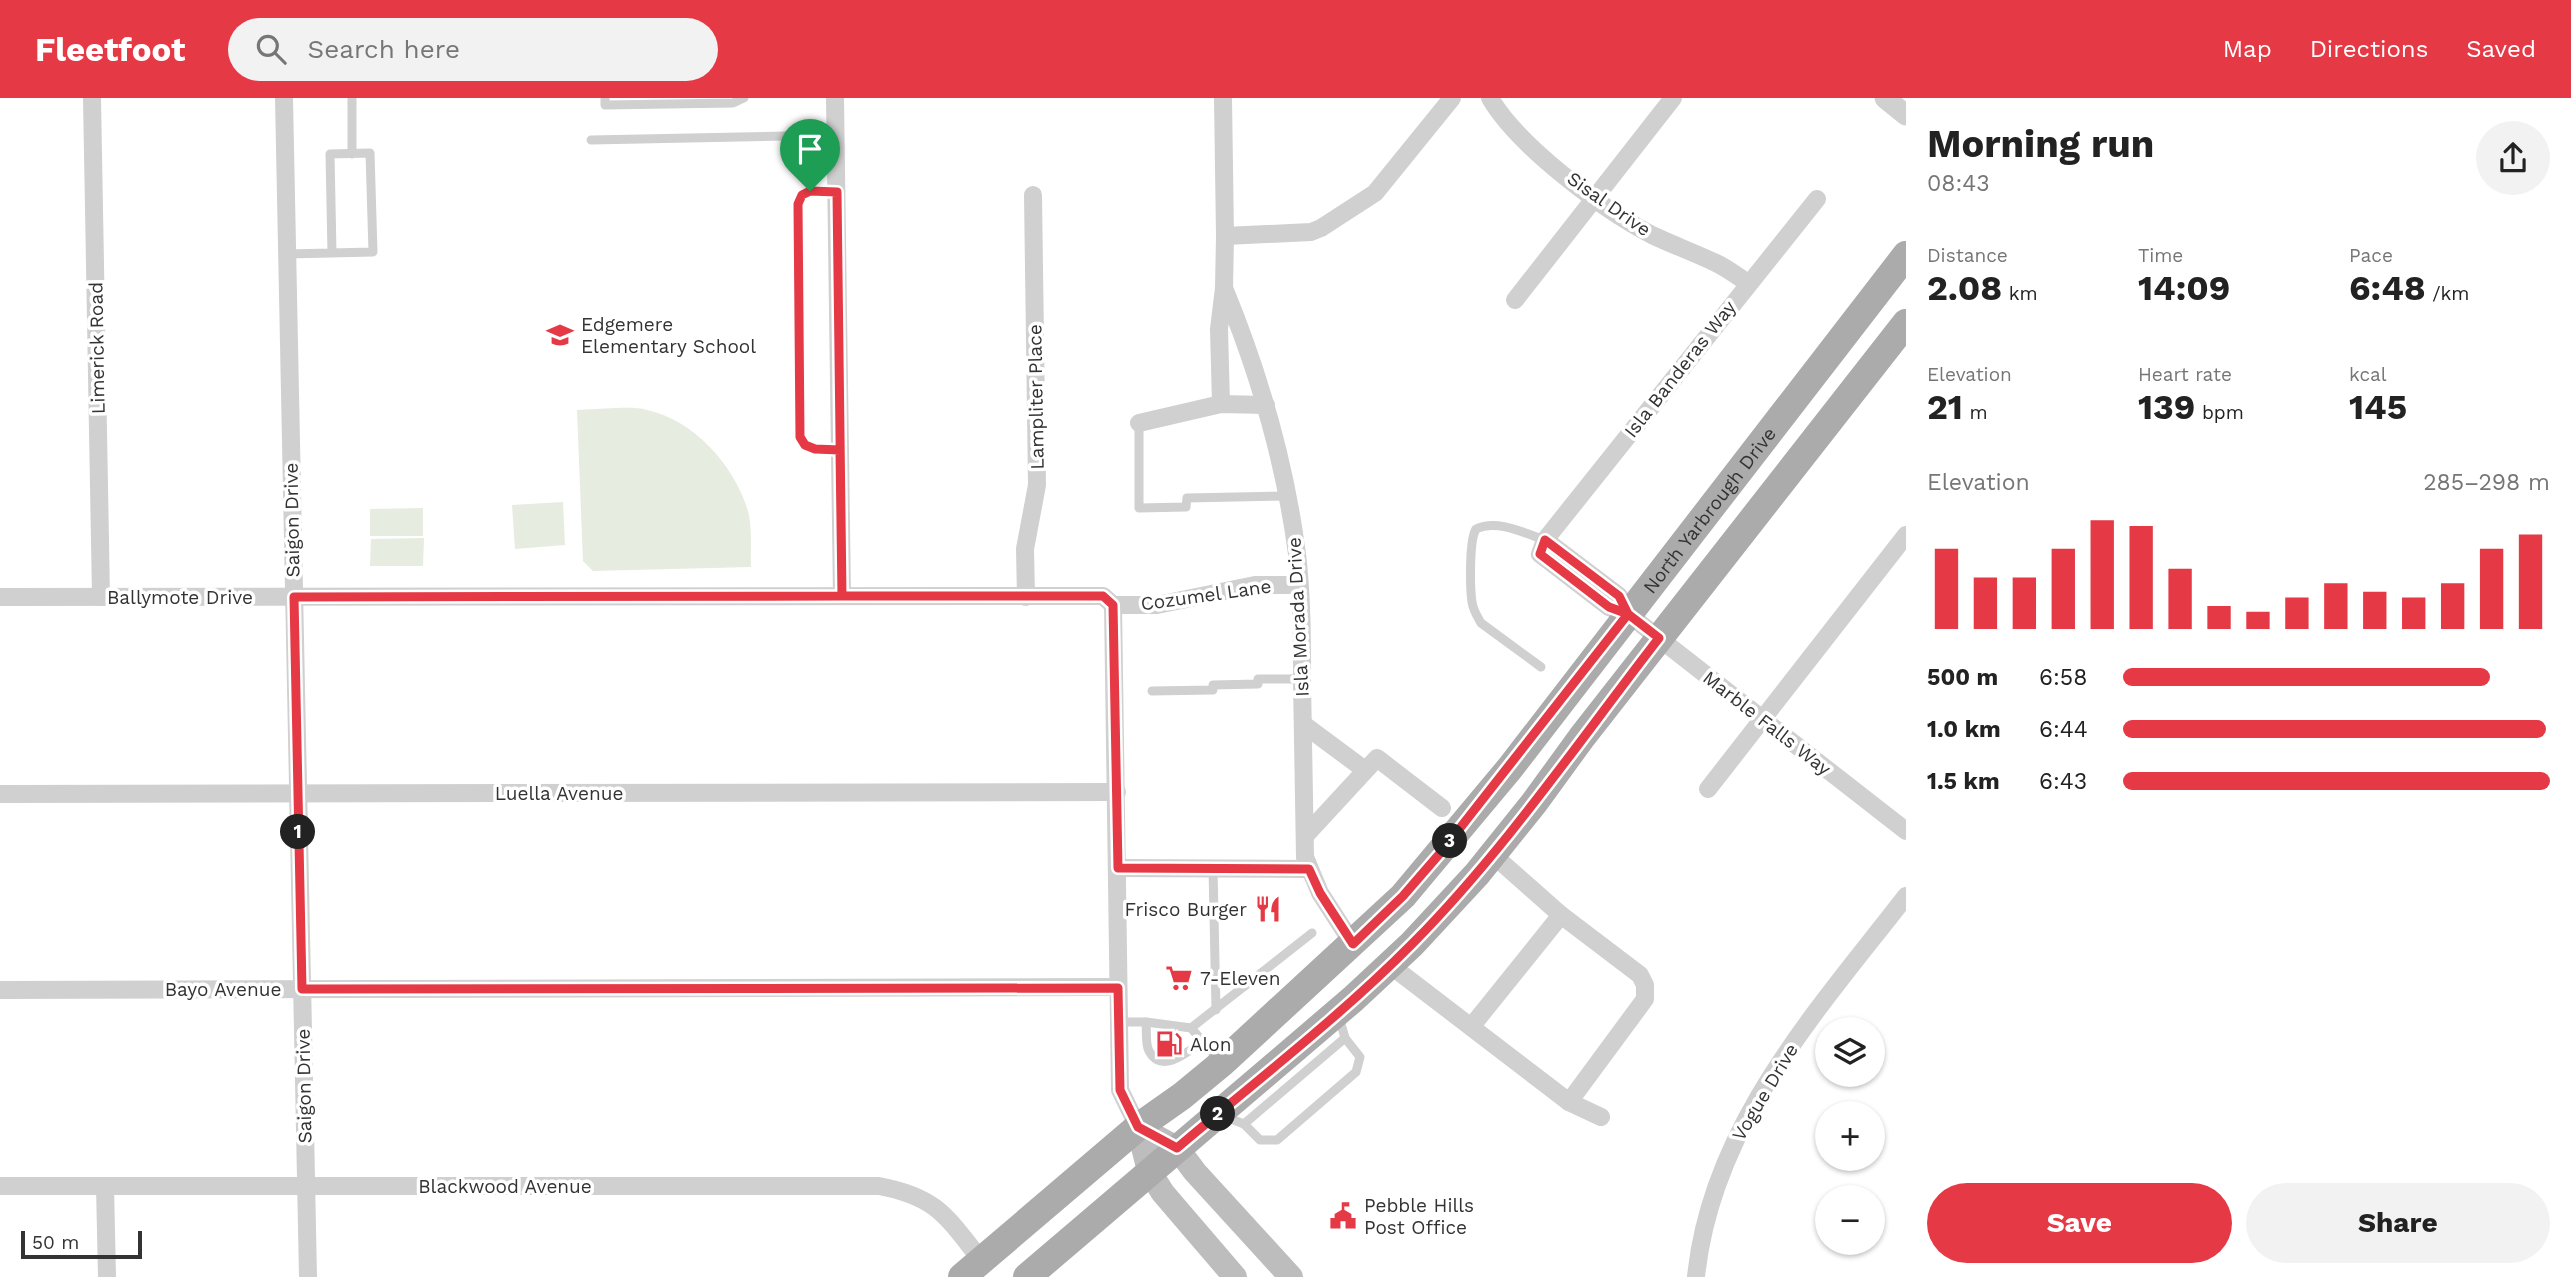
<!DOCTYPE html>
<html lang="en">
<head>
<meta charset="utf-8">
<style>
  :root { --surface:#fff; --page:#f2f2f2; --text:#222; --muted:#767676; --accent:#e63946 }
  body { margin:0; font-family:"Work Sans",sans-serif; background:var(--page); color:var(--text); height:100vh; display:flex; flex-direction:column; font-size:26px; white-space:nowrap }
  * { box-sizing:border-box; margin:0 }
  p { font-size:23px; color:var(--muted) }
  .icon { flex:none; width:38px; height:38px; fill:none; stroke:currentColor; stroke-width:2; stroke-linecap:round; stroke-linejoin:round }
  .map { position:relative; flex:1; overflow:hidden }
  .sheet { display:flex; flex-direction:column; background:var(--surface); width:665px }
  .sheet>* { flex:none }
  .controls { position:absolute; left:1815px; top:919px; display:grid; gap:14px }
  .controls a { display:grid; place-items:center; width:70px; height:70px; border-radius:50%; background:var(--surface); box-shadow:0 2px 5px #0004; font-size:35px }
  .scale { position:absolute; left:21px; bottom:18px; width:121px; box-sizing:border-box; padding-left:7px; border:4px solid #333; border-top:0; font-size:19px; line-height:24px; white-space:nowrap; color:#333; -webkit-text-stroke:5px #fff; paint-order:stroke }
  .pin { position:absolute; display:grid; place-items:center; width:60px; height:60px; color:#fff; margin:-72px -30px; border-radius:50% 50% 50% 0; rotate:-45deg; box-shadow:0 0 7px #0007 }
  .pin .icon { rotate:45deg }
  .km { position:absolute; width:35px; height:35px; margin:-18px; border-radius:50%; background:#222; color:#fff; font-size:19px; line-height:35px; text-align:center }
  .round { display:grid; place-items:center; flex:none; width:74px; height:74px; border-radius:37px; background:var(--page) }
  .head { display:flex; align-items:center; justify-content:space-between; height:119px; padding:0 21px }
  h1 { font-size:38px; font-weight:700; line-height:52px }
  .figures { display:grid; grid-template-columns:repeat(3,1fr); gap:10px; height:119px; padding:7px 21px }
  .figures div { display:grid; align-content:center }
  .figures b { font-size:35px; font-weight:700 }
  .figures small { font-size:19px; font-weight:400 }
  .figures p { font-size:19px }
  .chart { height:196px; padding:14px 21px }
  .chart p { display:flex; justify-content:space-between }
  .chart svg { width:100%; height:126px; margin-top:7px; stroke:var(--accent); stroke-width:6 }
  .primary-button { display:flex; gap:14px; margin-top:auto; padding:14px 21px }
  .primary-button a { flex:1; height:80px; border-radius:42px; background:var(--accent); color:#fff; font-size:28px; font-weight:700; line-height:80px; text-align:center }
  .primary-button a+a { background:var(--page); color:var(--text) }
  ul { padding:0 21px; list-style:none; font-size:23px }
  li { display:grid; grid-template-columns:112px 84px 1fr; align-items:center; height:52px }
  li i { height:18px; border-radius:9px; background:var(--accent) }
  header { display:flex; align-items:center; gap:42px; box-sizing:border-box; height:98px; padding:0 35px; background:var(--accent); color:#fff }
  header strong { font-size:33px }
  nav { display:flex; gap:38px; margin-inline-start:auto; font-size:24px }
  .search { width:490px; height:63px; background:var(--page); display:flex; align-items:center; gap:18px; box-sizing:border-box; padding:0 24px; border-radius:38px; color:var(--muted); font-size:26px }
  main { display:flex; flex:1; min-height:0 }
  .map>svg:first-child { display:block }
  .green { fill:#e6ecdf }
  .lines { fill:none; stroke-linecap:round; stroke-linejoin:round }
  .service { stroke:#d0d0d0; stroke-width:9 }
  .minor { stroke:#d0d0d0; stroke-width:18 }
  .tertiary { stroke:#d0d0d0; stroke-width:21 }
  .secondary { stroke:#bdbdbd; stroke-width:24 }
  .primary { stroke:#ababab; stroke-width:28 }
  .route-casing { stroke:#fff; stroke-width:14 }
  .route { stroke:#e63946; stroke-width:9 }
  .labels { text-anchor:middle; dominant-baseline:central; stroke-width:7; stroke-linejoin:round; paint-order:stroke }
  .street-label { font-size:19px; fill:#333; stroke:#fff }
  .poi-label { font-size:19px; fill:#333; stroke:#fff; text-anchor:start }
</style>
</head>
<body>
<header>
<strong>Fleetfoot</strong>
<div class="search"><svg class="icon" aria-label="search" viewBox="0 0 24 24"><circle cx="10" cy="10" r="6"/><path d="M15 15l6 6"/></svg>Search here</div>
<nav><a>Map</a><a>Directions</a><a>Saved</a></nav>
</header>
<main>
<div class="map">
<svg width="1906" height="1179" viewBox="0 0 1906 1179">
  <rect width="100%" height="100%" fill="#fff"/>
  <g class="green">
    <path d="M615 310C625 310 637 309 647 312 693 322 733 366 747 410 753 427 750 451 751 469L593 473 583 463 577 312Z"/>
    <path d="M563 404 565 447 515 451 512 407Z"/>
    <path d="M423 410V438H370V411Z"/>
    <path d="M424 440 423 468H370L371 441Z"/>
  </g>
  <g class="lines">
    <g class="service">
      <path d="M352 0V56"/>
      <path d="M605 0V7L733 5 744 0"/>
      <path d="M591 42 836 37"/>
      <path d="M837 94 809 93 802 97 798 106 800 339 805 347 815 351 840 352"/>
      <path d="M287 156 373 154 370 55 330 56 332 155"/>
      <path d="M1139 325V410L1186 409 1187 400 1288 398"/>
      <path d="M1541 569 1481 525C1477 518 1473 512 1472 504 1470 490 1469 442 1476 431 1497 421 1524 435 1545 442"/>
      <path d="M1152 593 1213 592V587L1258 586V581H1302"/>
      <path d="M1213 770 1216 912"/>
      <path d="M1119 924H1146L1191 930 1218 961"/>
      <path d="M1146 924C1147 933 1145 946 1149 953 1162 977 1189 953 1203 943"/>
      <path d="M1191 930 1312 835"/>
      <path d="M1223 1018 1244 1026 1345 940 1339 919"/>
      <path d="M1244 1026 1260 1042H1277L1356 974 1360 959 1345 940"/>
    </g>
    <g class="minor">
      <path d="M92 0 101 499"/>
      <path d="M284 0 308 1179"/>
      <path d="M835 0 842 498"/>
      <path d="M1490 0C1518 48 1602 111 1652 137 1673 147 1695 155 1716 165 1727 170 1737 178 1748 185"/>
      <path d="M1817 101 1545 442 1540 456 1609 509 1628 516 1906 733"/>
      <path d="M1225 138 1311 134 1321 130 1375 95 1452 0"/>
      <path d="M1224 190C1259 275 1285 364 1297 456 1302 498 1302 541 1302 583 1303 642 1304 700 1305 759L1320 795 1353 846"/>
      <path d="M1515 202 1673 0"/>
      <path d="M1221 306 1219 231 1224 190 1225 138 1223 0"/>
      <path d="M1139 325 1221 306 1266 307"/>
      <path d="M1545 442 1619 498 1628 516"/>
      <path d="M0 499 1103 498 1113 507"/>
      <path d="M1026 499 1025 451 1037 387 1033 97"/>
      <path d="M1113 507 1120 992 1138 1029"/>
      <path d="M1113 507H1157L1255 487H1299"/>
      <path d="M1303 626 1365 672"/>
      <path d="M1708 691 1906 437"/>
      <path d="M0 696 1117 694"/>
      <path d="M1305 738 1377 660 1442 710"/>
      <path d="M1492 756 1561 817 1640 877 1645 887V901L1569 1004"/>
      <path d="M1118 770 1309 771"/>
      <path d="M1390 867 1569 1004 1601 1019"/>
      <path d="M0 892 1118 889"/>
      <path d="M1471 929 1561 817"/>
      <path d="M0 1088H879C937 1099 946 1118 981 1162"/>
      <path d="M105 1088 107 1179"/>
      <path d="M1696 1179C1711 1028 1817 913 1906 798"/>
    </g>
    <path class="tertiary" d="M1885 0 1906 17"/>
    <g class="secondary">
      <path d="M1138 1029 1177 1050 1195 1074 1291 1179"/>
      <path d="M1138 1029 1149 1073 1163 1095 1235 1179"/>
    </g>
    <g class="primary">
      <path id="s1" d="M962 1179 1138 1029 1182 998 1222 965 1403 798 1510 670 1906 157"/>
      <path d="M1027 1179 1353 901 1412 846 1477 776 1534 705 1582 639 1906 225"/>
    </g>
  </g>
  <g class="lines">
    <g class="route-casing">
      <path id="route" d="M810 93 837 94 842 498 294 499 302 891 1118 890 1120 992 1138 1029 1177 1050C1256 983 1340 919 1413 845 1505 752 1579 643 1659 540L1628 516 1619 498 1545 442 1540 456 1609 509 1628 516 1442 753 1403 798 1353 846 1320 795 1309 771 1118 770 1113 507 1103 498H842L840 352 815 351 805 347 800 339 798 106 802 97 810 93"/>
    </g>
    <use href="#route" class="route"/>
  </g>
  <defs>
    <g id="school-bare" transform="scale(2.1)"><path d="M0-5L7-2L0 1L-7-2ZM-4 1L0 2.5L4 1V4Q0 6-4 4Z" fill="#e63946" stroke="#fff" stroke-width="2.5" paint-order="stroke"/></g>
    <g id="restaurant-bare" transform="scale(2.1)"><path d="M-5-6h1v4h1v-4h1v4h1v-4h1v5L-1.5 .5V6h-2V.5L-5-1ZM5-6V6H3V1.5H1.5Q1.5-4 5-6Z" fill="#e63946" stroke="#fff" stroke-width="2.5" paint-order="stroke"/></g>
    <g id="supermarket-bare" transform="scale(2.1)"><path d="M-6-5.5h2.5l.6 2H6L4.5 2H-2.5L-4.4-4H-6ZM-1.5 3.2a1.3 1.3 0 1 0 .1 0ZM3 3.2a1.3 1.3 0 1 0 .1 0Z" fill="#e63946" stroke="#fff" stroke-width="2.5" paint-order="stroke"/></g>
    <g id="fuel-bare" transform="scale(2.1)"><path d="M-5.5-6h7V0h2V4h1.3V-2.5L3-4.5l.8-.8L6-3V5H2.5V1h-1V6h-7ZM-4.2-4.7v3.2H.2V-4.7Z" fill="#e63946" stroke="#fff" stroke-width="2.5" paint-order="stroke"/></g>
    <g id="civic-bare" transform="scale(2.1)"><path d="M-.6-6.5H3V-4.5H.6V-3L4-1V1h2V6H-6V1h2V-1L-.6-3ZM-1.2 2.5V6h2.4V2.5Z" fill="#e63946" stroke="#fff" stroke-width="2.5" paint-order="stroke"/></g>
  </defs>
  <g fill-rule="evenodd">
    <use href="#school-bare" x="560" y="237"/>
    <use href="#restaurant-bare" x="1268" y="811"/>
    <use href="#supermarket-bare" x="1179" y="880"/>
    <use href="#fuel-bare" x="1169" y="946"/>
    <use href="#civic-bare" x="1343" y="1118"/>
  </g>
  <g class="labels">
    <g class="street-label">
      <text transform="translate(1609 106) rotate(35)">Sisal Drive</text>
      <text transform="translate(97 250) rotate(-91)">Limerick Road</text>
      <text transform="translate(1680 271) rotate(-52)">Isla Banderas Way</text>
      <text transform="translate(1036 299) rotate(-91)">Lampliter Place</text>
      <text stroke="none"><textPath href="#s1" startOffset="1076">North Yarbrough Drive</textPath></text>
      <text transform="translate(292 422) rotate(-91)">Saigon Drive</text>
      <text transform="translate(1206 497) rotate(-8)">Cozumel Lane</text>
      <text x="180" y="499">Ballymote Drive</text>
      <text transform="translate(1298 519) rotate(-93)">Isla Morada Drive</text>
      <text transform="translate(1767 625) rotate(38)">Marble Falls Way</text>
      <text x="559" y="695">Luella Avenue</text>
      <text x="223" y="891">Bayo Avenue</text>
      <text transform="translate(304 988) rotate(-91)">Saigon Drive</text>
      <text transform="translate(1765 994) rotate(-59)">Vogue Drive</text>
      <text x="505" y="1088">Blackwood Avenue</text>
    </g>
    <g class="poi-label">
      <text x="581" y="226">Edgemere<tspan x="581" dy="22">Elementary School</tspan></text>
      <text x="1247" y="811" text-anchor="end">Frisco Burger</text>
      <text x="1200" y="880">7-Eleven</text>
      <text x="1190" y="946">Alon</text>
      <text x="1364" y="1107">Pebble Hills<tspan x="1364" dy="22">Post Office</tspan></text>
    </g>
  </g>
</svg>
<div class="controls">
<a><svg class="icon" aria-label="layers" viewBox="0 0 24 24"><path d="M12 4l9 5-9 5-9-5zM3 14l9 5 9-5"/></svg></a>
<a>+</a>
<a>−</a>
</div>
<div class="scale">50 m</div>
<div class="pin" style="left:810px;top:93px;background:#1e9e55"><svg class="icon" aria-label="arrive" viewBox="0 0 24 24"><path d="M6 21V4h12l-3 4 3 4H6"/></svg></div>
<b class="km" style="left:298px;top:734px">1</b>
<b class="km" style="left:1218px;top:1016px">2</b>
<b class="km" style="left:1450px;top:743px">3</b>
</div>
<section class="sheet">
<div class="head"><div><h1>Morning run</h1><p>08:43</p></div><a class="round"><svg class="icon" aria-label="share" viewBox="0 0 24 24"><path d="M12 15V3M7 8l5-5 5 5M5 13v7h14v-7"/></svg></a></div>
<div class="figures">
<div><p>Distance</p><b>2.08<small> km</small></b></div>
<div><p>Time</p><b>14:09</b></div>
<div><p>Pace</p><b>6:48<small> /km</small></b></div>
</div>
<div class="figures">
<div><p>Elevation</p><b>21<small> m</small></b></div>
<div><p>Heart rate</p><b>139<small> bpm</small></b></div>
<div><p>kcal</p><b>145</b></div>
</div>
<div class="chart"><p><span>Elevation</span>285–298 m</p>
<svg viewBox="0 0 160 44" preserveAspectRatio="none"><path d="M5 44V16M15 44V26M25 44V26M35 44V16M45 44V6M55 44V8M65 44V23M75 44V36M85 44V38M95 44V33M105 44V28M115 44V31M125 44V33M135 44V28M145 44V16M155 44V11"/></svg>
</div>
<ul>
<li><b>500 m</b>6:58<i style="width:86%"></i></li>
<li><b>1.0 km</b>6:44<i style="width:99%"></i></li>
<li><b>1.5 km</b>6:43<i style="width:100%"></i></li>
</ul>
<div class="primary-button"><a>Save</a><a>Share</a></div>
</section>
</main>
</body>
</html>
